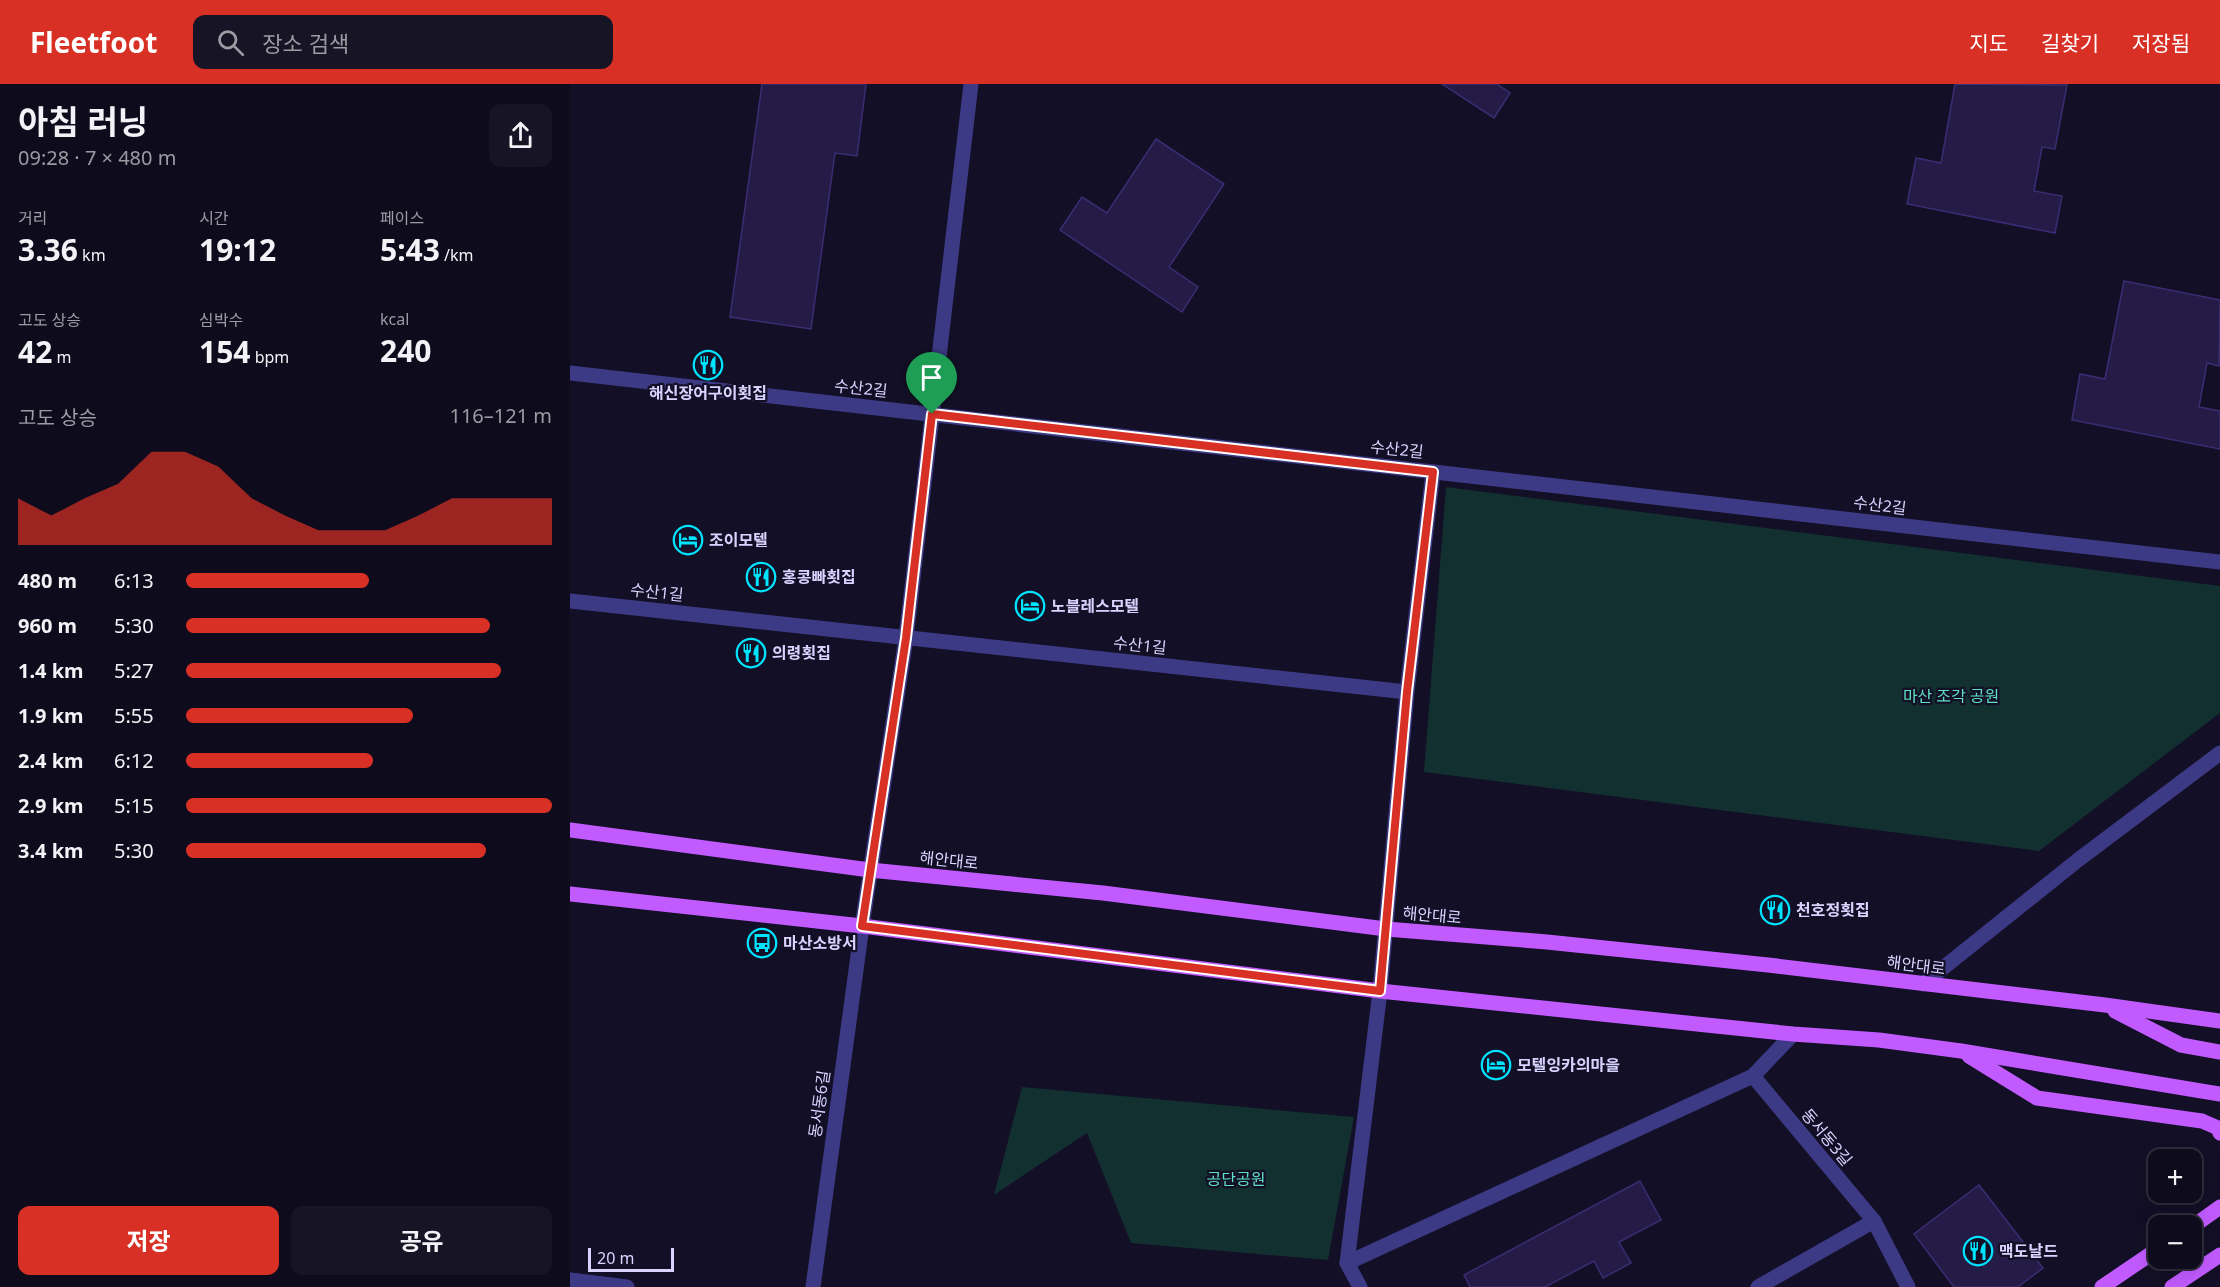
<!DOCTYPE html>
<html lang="ko">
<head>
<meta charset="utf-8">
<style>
  :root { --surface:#0e0b1c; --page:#171425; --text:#f1f3f6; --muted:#9b9ba3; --line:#2e2b3b; --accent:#d93025 }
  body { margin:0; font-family:"Noto Sans","Noto Sans KR",sans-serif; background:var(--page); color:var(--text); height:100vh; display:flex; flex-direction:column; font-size:22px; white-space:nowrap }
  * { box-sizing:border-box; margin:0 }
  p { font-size:20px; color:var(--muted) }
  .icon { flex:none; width:33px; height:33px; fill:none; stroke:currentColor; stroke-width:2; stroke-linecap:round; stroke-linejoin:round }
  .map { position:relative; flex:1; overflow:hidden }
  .panel { display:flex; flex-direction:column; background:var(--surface); width:570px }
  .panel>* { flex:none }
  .buttons { position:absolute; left:1578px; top:1065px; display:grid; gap:12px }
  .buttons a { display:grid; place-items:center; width:54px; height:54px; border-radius:12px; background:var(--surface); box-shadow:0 6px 24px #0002,0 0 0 2px var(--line); font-size:30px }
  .scale { position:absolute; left:18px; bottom:15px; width:86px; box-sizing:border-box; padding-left:6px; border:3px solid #d9d4ff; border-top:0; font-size:16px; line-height:21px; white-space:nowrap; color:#d9d4ff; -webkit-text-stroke:4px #130f26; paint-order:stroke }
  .pin { position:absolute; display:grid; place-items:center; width:51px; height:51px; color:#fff; margin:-62px -26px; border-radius:50% 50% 50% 0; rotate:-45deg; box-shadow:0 0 6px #0007 }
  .pin .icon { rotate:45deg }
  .round { display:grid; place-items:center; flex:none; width:63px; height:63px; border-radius:12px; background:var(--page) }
  .overview { display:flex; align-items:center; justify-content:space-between; height:102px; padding:0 18px }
  h1 { font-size:33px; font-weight:700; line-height:45px }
  .figures { display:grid; grid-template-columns:repeat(3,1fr); gap:9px; height:102px; padding:6px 18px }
  .figures div { display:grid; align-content:center }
  .figures b { font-size:30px; font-weight:700 }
  .figures small { font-size:16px; font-weight:400 }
  .figures p { font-size:16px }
  .chart { height:168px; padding:12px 18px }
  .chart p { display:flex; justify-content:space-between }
  .chart svg { width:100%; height:108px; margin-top:6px; fill:var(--accent); opacity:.7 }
  .cta { display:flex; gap:12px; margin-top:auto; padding:12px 18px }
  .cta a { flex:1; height:69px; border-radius:12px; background:var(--accent); color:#fff; font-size:24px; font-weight:700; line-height:69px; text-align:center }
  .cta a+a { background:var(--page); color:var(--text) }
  ul { padding:0 18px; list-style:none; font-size:20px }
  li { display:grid; grid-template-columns:96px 72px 1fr; align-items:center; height:45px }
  li i { height:15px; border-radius:8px; background:var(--accent) }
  header { display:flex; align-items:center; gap:36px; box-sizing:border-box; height:84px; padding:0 30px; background:var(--accent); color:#fff }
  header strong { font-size:28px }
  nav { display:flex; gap:33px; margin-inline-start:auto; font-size:21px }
  .search { width:420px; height:54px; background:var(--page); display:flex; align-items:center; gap:15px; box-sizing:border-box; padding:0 21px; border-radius:12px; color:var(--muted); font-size:22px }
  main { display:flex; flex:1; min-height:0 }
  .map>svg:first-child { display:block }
  .green { fill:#12302f }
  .building { fill:#241b47; stroke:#3b2d73; stroke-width:1.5 }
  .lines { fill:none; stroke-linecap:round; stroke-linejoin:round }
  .minor { stroke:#3d3a85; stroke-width:15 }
  .primary { stroke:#c25bff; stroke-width:15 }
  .route-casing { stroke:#fff; stroke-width:12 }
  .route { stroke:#d93025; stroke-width:8 }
  .labels { text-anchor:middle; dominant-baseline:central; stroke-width:4.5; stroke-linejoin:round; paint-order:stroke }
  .street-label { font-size:16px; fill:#d9d4ff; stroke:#130f26 }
  .poi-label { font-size:16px; font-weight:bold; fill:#d9d4ff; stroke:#130f26; text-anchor:start }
  .park-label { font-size:16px; fill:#5fe0c0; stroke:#130f26 }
</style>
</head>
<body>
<header>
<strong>Fleetfoot</strong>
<div class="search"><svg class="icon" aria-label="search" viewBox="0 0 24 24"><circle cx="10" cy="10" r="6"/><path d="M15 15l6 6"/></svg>장소 검색</div>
<nav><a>지도</a><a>길찾기</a><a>저장됨</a></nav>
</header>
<main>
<section class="panel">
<div class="overview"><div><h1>아침 러닝</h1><p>09:28 · 7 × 480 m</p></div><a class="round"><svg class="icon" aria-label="share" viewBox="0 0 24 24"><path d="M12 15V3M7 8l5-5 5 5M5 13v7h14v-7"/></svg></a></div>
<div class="figures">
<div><p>거리</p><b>3.36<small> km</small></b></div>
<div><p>시간</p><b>19:12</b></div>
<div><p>페이스</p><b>5:43<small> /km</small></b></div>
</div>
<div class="figures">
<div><p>고도 상승</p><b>42<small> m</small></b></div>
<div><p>심박수</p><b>154<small> bpm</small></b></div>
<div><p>kcal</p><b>240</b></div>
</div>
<div class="chart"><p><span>고도 상승</span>116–121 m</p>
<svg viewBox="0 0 160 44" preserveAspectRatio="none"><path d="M0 44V25L10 32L20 25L30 19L40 6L50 6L60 12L70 25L80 32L90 38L100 38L110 38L120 32L130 25L140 25L150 25L160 25V44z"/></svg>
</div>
<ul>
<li><b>480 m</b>6:13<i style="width:50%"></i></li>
<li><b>960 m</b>5:30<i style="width:83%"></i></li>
<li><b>1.4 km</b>5:27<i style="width:86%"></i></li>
<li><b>1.9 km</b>5:55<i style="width:62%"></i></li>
<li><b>2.4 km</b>6:12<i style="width:51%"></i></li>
<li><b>2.9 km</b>5:15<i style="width:100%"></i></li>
<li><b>3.4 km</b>5:30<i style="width:82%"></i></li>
</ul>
<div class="cta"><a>저장</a><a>공유</a></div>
</section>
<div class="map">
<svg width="1650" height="1203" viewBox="0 0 1650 1203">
  <rect width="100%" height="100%" fill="#130f26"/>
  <g class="green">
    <path d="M876 403 1650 502V629L1469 767 854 688Z"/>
    <path d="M452 1003 784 1033 758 1176 561 1159 517 1049 424 1111Z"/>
  </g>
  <g class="building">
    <path d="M192 0H296L287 72 265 69 241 245 160 233Z"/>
    <path d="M872 0H927L940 9 924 34Z"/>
    <path d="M1385 0 1497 1 1485 65 1472 63 1464 107 1492 112 1485 149 1337 120 1346 74 1371 79Z"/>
    <path d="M586 55 654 100 599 183 628 203 612 228 490 146 512 113 537 129Z"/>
    <path d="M1554 197 1650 216 1649 282 1637 279 1629 323 1650 327V365L1502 336 1510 290 1535 295Z"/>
    <path d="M1070 1097 1091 1136 1049 1158 1061 1179 1033 1194 1024 1177 975 1203H900L894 1191Z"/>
    <path d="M1409 1101 1473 1184 1448 1203H1384L1344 1150Z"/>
  </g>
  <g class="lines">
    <g class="minor">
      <path d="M0 289 1650 478"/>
      <path d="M0 517 837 608"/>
      <path d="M1353 900 1508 776 1650 669"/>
      <path d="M1183 992 1304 1137 1338 1203"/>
      <path d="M777 1179 1183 992 1223 950"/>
      <path d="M0 1196 57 1203"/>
      <path d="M243 1203 292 842 336 554 401 0"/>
      <path d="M790 1203 777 1179 810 907 837 608 863 388"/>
      <path d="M1188 1203 1304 1137"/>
    </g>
    <g class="primary">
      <path d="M0 746 300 786 533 809 816 845 977 858 1198 881 1535 921 1650 937"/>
      <path d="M0 810 292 842 810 907 1223 950 1309 956 1391 967 1650 1010"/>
      <path d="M1545 927 1611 961 1650 968"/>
      <path d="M1399 972 1467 1014 1632 1037 1648 1044 1650 1049"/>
      <path d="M1622 1143 1650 1123"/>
      <path d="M1532 1203 1588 1165"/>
      <path d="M1602 1203 1650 1171"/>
    </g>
  </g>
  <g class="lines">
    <g class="route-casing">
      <path id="route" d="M362 330 863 388 837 608 810 907 292 842 336 554Z"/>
    </g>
    <use href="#route" class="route"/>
  </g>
  <defs>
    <g id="restaurant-ring" transform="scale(1.5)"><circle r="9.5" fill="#130f26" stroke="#00e5ff" stroke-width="1.5"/><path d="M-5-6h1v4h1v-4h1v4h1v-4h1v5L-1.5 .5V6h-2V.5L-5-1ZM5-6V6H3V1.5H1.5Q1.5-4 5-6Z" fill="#00e5ff"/></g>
    <g id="hotel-ring" transform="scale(1.5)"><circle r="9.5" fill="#130f26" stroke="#00e5ff" stroke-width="1.5"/><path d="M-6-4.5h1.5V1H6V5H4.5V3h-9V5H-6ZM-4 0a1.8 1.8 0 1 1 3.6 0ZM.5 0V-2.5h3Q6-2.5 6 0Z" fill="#00e5ff"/></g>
    <g id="bus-ring" transform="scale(1.5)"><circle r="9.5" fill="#130f26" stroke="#00e5ff" stroke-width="1.5"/><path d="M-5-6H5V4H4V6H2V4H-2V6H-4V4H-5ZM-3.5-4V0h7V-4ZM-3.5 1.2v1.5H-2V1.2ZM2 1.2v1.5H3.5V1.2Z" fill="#00e5ff"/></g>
  </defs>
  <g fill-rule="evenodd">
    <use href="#restaurant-ring" x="138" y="281"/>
    <use href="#hotel-ring" x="118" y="456"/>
    <use href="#restaurant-ring" x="191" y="493"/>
    <use href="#hotel-ring" x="460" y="522"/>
    <use href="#restaurant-ring" x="181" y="569"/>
    <use href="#restaurant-ring" x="1205" y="826"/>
    <use href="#bus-ring" x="192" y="859"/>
    <use href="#hotel-ring" x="926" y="981"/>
    <use href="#restaurant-ring" x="1408" y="1167"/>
  </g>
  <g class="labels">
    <g class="street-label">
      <text transform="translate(291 304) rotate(6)">수산2길</text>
      <text transform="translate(827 365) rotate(6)">수산2길</text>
      <text transform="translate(1310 421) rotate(7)">수산2길</text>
      <text transform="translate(87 508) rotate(6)">수산1길</text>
      <text transform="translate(570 561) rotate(6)">수산1길</text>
      <text transform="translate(379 776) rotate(6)">해안대로</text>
      <text transform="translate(862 831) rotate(5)">해안대로</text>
      <text transform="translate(1346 881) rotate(7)">해안대로</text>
      <text transform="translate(249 1020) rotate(-82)">동서동6길</text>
      <text transform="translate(1257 1053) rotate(50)">동서동3길</text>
    </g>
    <g class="poi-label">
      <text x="138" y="309" text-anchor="middle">해신장어구이횟집</text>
      <text x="139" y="456">조이모텔</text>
      <text x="212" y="493">홍콩빠횟집</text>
      <text x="481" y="522">노블레스모텔</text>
      <text x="202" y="569">의령횟집</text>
      <text x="1226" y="826">천호정횟집</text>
      <text x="213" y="859">마산소방서</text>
      <text x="947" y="981">모텔잉카의마을</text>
      <text x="1429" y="1167">맥도날드</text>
    </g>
    <g class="park-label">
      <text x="1381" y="612">마산 조각 공원</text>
      <text x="666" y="1095">공단공원</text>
    </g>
  </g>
</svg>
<div class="buttons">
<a>+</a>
<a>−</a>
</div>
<div class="scale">20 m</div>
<div class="pin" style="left:362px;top:330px;background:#1e9e55"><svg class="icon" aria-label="arrive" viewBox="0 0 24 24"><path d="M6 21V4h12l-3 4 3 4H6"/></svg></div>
</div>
</main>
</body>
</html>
